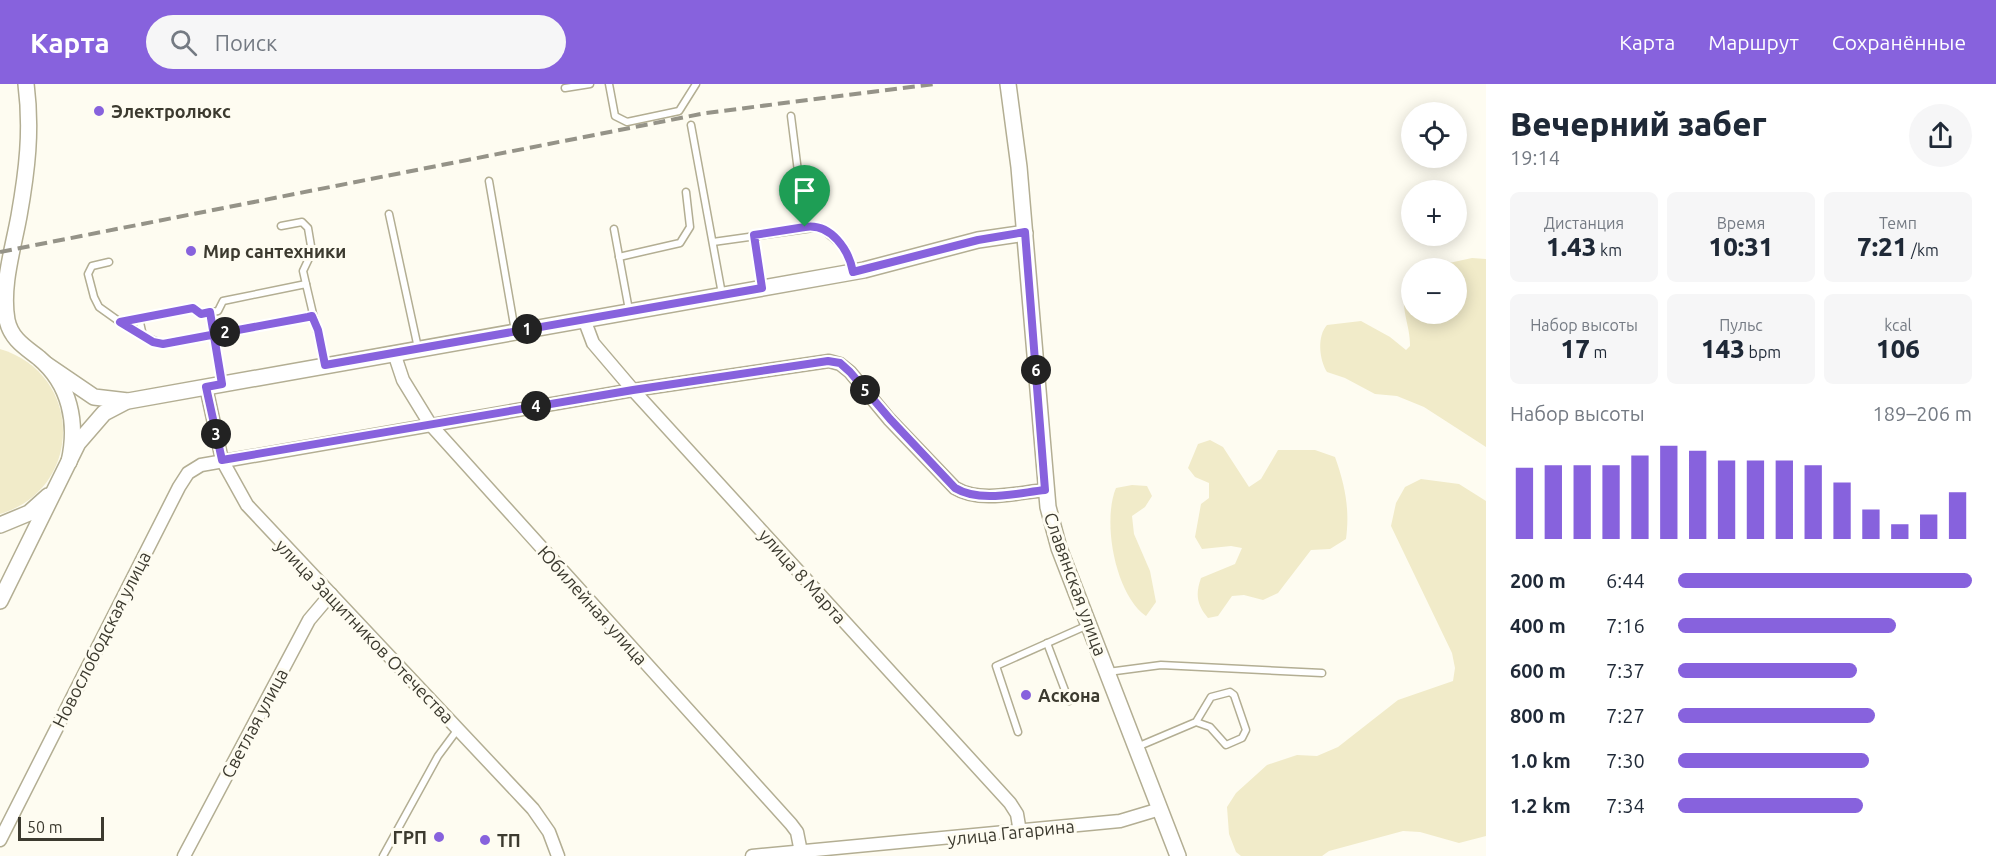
<!DOCTYPE html>
<html lang="ru">
<head>
<meta charset="utf-8">
<style>
  :root { --surface:#fff; --page:#f6f6f7; --text:#1f2937; --muted:#747a83; --accent:#8762dd }
  body { margin:0; font-family:Ubuntu,sans-serif; background:var(--page); color:var(--text); height:100vh; display:flex; flex-direction:column; font-size:22px; white-space:nowrap }
  * { box-sizing:border-box; margin:0 }
  p { font-size:20px; color:var(--muted) }
  .icon { flex:none; width:33px; height:33px; fill:none; stroke:currentColor; stroke-width:2; stroke-linecap:round; stroke-linejoin:round }
  .map { position:relative; flex:1; overflow:hidden }
  .sheet { display:flex; flex-direction:column; background:var(--surface); width:510px }
  .sheet>* { flex:none }
  .buttons { position:absolute; left:1401px; top:18px; display:grid; gap:12px }
  .buttons a { display:grid; place-items:center; width:66px; height:66px; border-radius:50%; background:var(--surface); box-shadow:0 3px 15px #0003; font-size:30px }
  .scale { position:absolute; left:18px; bottom:15px; width:86px; box-sizing:border-box; padding-left:6px; border:3px solid #3c3a2f; border-top:0; font-size:16px; line-height:21px; white-space:nowrap; color:#3c3a2f; -webkit-text-stroke:4px #fefcf1; paint-order:stroke }
  .pin { position:absolute; display:grid; place-items:center; width:51px; height:51px; color:#fff; margin:-62px -26px; border-radius:50% 50% 50% 0; rotate:-45deg; box-shadow:0 0 6px #0007 }
  .pin .icon { rotate:45deg }
  .km { position:absolute; width:30px; height:30px; margin:-15px; border-radius:50%; background:#222; color:#fff; font-size:16px; line-height:30px; text-align:center }
  .round { display:grid; place-items:center; flex:none; width:63px; height:63px; border-radius:32px; background:var(--page) }
  .overview { display:flex; align-items:center; justify-content:space-between; height:102px; padding:0 24px }
  h1 { font-size:33px; font-weight:800; line-height:45px }
  .metrics { display:grid; grid-template-columns:repeat(3,1fr); gap:9px; height:102px; padding:6px 24px }
  .metrics div { display:grid; align-content:center; border-radius:9px; background:var(--page); text-align:center }
  .metrics b { font-size:26px; font-weight:800 }
  .metrics small { font-size:16px; font-weight:400 }
  .metrics p { font-size:16px }
  .chart { height:168px; padding:12px 24px }
  .chart p { display:flex; justify-content:space-between }
  .chart svg { width:100%; height:108px; margin-top:6px; stroke:var(--accent); stroke-width:6 }
  ul { padding:0 24px; list-style:none; font-size:20px }
  li { display:grid; grid-template-columns:96px 72px 1fr; align-items:center; height:45px }
  li i { height:15px; border-radius:8px; background:var(--accent) }
  header { display:flex; align-items:center; gap:36px; box-sizing:border-box; height:84px; padding:0 30px; background:var(--accent); color:#fff }
  header strong { font-size:28px }
  nav { display:flex; gap:33px; margin-inline-start:auto; font-size:21px }
  .search { width:420px; height:54px; background:var(--page); display:flex; align-items:center; gap:15px; box-sizing:border-box; padding:0 21px; border-radius:33px; color:var(--muted); font-size:22px }
  main { display:flex; flex:1; min-height:0 }
  .map>svg:first-child { display:block }
  .green { fill:#f1ebc9 }
  .lines { fill:none; stroke-linecap:round; stroke-linejoin:round }
  .service-casing { stroke:#b3ae93; stroke-width:9 }
  .minor-casing { stroke:#b3ae93; stroke-width:15 }
  .tertiary-casing { stroke:#b3ae93; stroke-width:18 }
  .service { stroke:#fff; stroke-width:6 }
  .minor { stroke:#fff; stroke-width:12 }
  .tertiary { stroke:#fff; stroke-width:15 }
  .rail { stroke:#959388; stroke-width:4; stroke-dasharray:12 6; stroke-linecap:butt }
  .route-casing { stroke:#fff; stroke-width:12 }
  .route { stroke:#8762dd; stroke-width:8 }
  .poi-dot { fill:#8762dd; stroke:#fefcf1; stroke-width:2 }
  .labels { text-anchor:middle; dominant-baseline:central; stroke-width:6; stroke-linejoin:round; paint-order:stroke }
  .poi-label { font-size:18px; font-weight:bold; fill:#3c3a2f; stroke:#fefcf1; text-anchor:start }
  .street-label { font-size:18px; fill:#3c3a2f; stroke:#fefcf1 }
</style>
</head>
<body>
<header>
<strong>Карта</strong>
<div class="search"><svg class="icon" aria-label="search" viewBox="0 0 24 24"><circle cx="10" cy="10" r="6"/><path d="M15 15l6 6"/></svg>Поиск</div>
<nav><a>Карта</a><a>Маршрут</a><a>Сохранённые</a></nav>
</header>
<main>
<div class="map">
<svg width="1486" height="772" viewBox="0 0 1486 772">
  <rect width="100%" height="100%" fill="#fefcf1"/>
  <g class="green">
    <path d="M1472 174 1486 175V363L1424 323 1397 312 1375 310 1345 294 1327 288C1319 275 1317 252 1327 241L1361 237 1390 253 1406 266 1410 262C1411 240 1395 215 1411 196L1412 230H1456V184H1426Z"/>
    <path d="M0 265C84 290 84 405 0 430Z"/>
    <path d="M1210 356 1223 363 1249 403 1261 395 1278 366H1315L1335 373C1345 401 1350 425 1346 455L1330 465 1311 466 1278 509 1263 516 1244 511 1232 512 1218 532 1208 534C1197 521 1195 511 1201 494L1235 480 1242 464 1231 462 1202 465 1195 453 1201 420 1209 414V399L1195 393 1188 384 1198 360Z"/>
    <path d="M1421 395 1459 400 1486 417V752L1459 759 1420 748 1403 747 1329 767 1322 772H1241L1236 768 1229 750 1227 723 1236 709 1267 681 1297 671 1317 672 1338 663 1398 616 1453 597 1455 584 1452 569 1391 442 1396 419 1405 403Z"/>
    <path d="M1132 401 1147 402 1152 412 1145 423 1132 432 1134 450 1150 487 1156 518 1146 532C1115 510 1102 437 1116 404Z"/>
  </g>
  <g class="lines">
    <g class="service-casing">
      <g id="service">
        <path d="M609 0 615 32 627 38 679 27 696 0"/>
        <path d="M565 4 590 0"/>
        <path d="M791 32 805 143"/>
        <path d="M691 41 722 210"/>
        <path d="M489 97 515 247"/>
        <path d="M389 130 418 264"/>
        <path d="M281 142 302 138 308 144 312 168 303 187 306 200"/>
        <path d="M614 145 629 226"/>
        <path d="M754 151 763 204"/>
        <path d="M713 158 820 143 845 164 853 186"/>
        <path d="M619 173 680 159 690 143 686 108"/>
        <path d="M109 178 92 182 88 190 94 213 99 223 120 238 193 224 201 230 218 227 223 217 306 200 325 281"/>
        <path d="M210 228 222 300"/>
        <path d="M139 234 143 252 163 260 312 232"/>
        <path d="M120 238 143 252"/>
        <path d="M1047 559 1069 617"/>
        <path d="M1108 588 1161 581 1322 589"/>
        <path d="M1018 648 996 582 1088 541"/>
        <path d="M1137 663 1196 638 1210 643 1226 661 1242 654 1246 646 1234 611 1230 608 1211 613 1196 638"/>
        <path d="M383 772 438 672 458 645"/>
      </g>
    </g>
    <g class="minor-casing">
      <g id="minor">
        <path d="M584 235 593 259 633 306 1010 719 1017 730 1020 748"/>
        <path d="M394 269 403 296 430 340 791 740 797 748 801 768"/>
        <path d="M206 303 222 376 247 421 533 725 549 748 558 772"/>
        <path d="M0 756 179 403 188 389 201 381 633 306 829 277 840 280 850 288 889 335 955 404C980 419 1016 409 1045 406"/>
        <path d="M184 772 309 536 331 510"/>
        <path d="M752 772 1120 737 1160 725"/>
      </g>
    </g>
    <g class="tertiary-casing">
      <g id="tertiary">
        <path d="M26 0C32 46 27 87 19 132 13 165 1 203 7 236 11 255 25 263 39 274 70 300 78 339 69 378"/>
        <path d="M1008 0 1019 83 1048 423 1059 464 1178 772"/>
        <path d="M47 281 94 313 128 317 864 186 978 156 1025 149"/>
        <path d="M0 441 29 429 48 412"/>
        <path d="M0 517 78 359 104 329 125 318"/>
      </g>
    </g>
    <use href="#service" class="service"/>
    <use href="#minor" class="minor"/>
    <use href="#tertiary" class="tertiary"/>
    <path class="rail" d="M0 168 706 29 934 0"/>
  </g>
  <g class="lines">
    <g class="route-casing">
      <path id="route" d="M805 143 754 151 762 204 325 281 318 246 312 232 308 233 163 260 153 258 120 238 193 224 201 230 210 228 222 300 206 303 222 376 633 306 828 277 840 279 850 288 890 335 955 404C980 419 1017 409 1045 406L1025 148 978 156 853 188C849 166 831 139 805 143"/>
    </g>
    <use href="#route" class="route"/>
  </g>
  <g class="poi-dot">
    <circle cx="99" cy="27" r="6"/>
    <circle cx="191" cy="167" r="6"/>
    <circle cx="1026" cy="611" r="6"/>
    <circle cx="439" cy="753" r="6"/>
    <circle cx="485" cy="756" r="6"/>
  </g>
  <g class="labels">
    <g class="poi-label">
      <text x="111" y="27">Электролюкс</text>
      <text x="203" y="167">Мир сантехники</text>
      <text x="1038" y="611">Аскона</text>
      <text x="427" y="753" text-anchor="end">ГРП</text>
      <text x="497" y="756">ТП</text>
    </g>
    <g class="street-label">
      <text transform="translate(803 492) rotate(48)">улица 8 Марта</text>
      <text transform="translate(1076 500) rotate(70)">Славянская улица</text>
      <text transform="translate(593 521) rotate(48)">Юбилейная улица</text>
      <text transform="translate(365 547) rotate(46)">улица Защитников Отечества</text>
      <text transform="translate(101 555) rotate(-63)">Новослободская улица</text>
      <text transform="translate(254 639) rotate(-62)">Светлая улица</text>
      <text transform="translate(1011 748) rotate(-6)">улица Гагарина</text>
    </g>
  </g>
</svg>
<div class="buttons">
<a><svg class="icon" aria-label="locate" viewBox="0 0 24 24"><circle cx="12" cy="12" r="6"/><path d="M12 2v4M12 18v4M2 12h4M18 12h4"/></svg></a>
<a>+</a>
<a>−</a>
</div>
<div class="scale">50 m</div>
<div class="pin" style="left:805px;top:143px;background:#1e9e55"><svg class="icon" aria-label="arrive" viewBox="0 0 24 24"><path d="M6 21V4h12l-3 4 3 4H6"/></svg></div>
<b class="km" style="left:527px;top:245px">1</b>
<b class="km" style="left:225px;top:248px">2</b>
<b class="km" style="left:216px;top:350px">3</b>
<b class="km" style="left:536px;top:322px">4</b>
<b class="km" style="left:865px;top:306px">5</b>
<b class="km" style="left:1036px;top:286px">6</b>
</div>
<section class="sheet">
<div class="overview"><div><h1>Вечерний забег</h1><p>19:14</p></div><a class="round"><svg class="icon" aria-label="share" viewBox="0 0 24 24"><path d="M12 15V3M7 8l5-5 5 5M5 13v7h14v-7"/></svg></a></div>
<div class="metrics">
<div><p>Дистанция</p><b>1.43<small> km</small></b></div>
<div><p>Время</p><b>10:31</b></div>
<div><p>Темп</p><b>7:21<small> /km</small></b></div>
</div>
<div class="metrics">
<div><p>Набор высоты</p><b>17<small> m</small></b></div>
<div><p>Пульс</p><b>143<small> bpm</small></b></div>
<div><p>kcal</p><b>106</b></div>
</div>
<div class="chart"><p><span>Набор высоты</span>189–206 m</p>
<svg viewBox="0 0 160 44" preserveAspectRatio="none"><path d="M5 44V15M15 44V14M25 44V14M35 44V14M45 44V10M55 44V6M65 44V8M75 44V12M85 44V12M95 44V12M105 44V14M115 44V21M125 44V32M135 44V38M145 44V34M155 44V25"/></svg>
</div>
<ul>
<li><b>200 m</b>6:44<i style="width:100%"></i></li>
<li><b>400 m</b>7:16<i style="width:74%"></i></li>
<li><b>600 m</b>7:37<i style="width:61%"></i></li>
<li><b>800 m</b>7:27<i style="width:67%"></i></li>
<li><b>1.0 km</b>7:30<i style="width:65%"></i></li>
<li><b>1.2 km</b>7:34<i style="width:63%"></i></li>
</ul>
</section>
</main>
</body>
</html>
